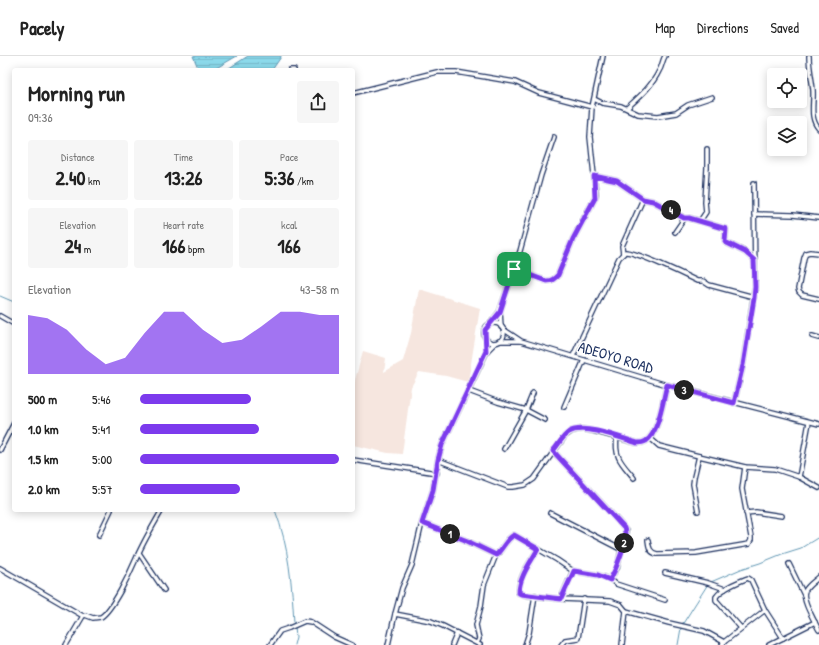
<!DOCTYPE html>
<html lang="en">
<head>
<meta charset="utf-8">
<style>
  :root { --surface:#fff; --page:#f6f6f6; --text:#222; --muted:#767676; --line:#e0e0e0; --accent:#7c3aed }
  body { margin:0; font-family:"Patrick Hand",sans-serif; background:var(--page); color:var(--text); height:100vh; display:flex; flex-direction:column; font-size:15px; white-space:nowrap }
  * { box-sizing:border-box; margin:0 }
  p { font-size:13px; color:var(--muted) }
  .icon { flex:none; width:22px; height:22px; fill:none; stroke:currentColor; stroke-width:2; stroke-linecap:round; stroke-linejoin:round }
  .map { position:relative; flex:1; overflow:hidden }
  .sheet { position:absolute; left:12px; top:12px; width:343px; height:444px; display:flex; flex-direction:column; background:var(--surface); border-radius:4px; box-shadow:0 2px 10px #0003 }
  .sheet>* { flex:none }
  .tools { position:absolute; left:767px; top:12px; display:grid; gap:8px }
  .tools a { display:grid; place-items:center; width:40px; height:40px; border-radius:4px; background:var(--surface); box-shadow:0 2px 10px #0003; font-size:20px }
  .pin { position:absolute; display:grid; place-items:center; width:34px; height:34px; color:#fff; margin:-17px; border-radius:8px; box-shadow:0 2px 6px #0006 }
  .km { position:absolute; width:20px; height:20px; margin:-10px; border-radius:50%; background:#222; color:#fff; font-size:11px; line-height:20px; text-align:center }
  .round { display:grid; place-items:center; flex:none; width:42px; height:42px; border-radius:4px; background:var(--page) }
  .summary { display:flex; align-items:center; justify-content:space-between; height:68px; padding:0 16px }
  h1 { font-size:22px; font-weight:700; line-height:30px }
  .figures { display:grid; grid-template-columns:repeat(3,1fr); gap:6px; height:68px; padding:4px 16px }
  .figures div { display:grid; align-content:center; border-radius:4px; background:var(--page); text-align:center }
  .figures b { font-size:20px; font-weight:700 }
  .figures small { font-size:11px; font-weight:400 }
  .figures p { font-size:11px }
  .chart { height:112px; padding:8px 16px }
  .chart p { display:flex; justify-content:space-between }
  .chart svg { width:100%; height:72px; margin-top:4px; fill:var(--accent); opacity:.7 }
  ul { padding:0 16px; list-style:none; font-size:13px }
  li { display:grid; grid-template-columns:64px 48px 1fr; align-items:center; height:30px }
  li i { height:10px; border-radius:5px; background:var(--accent) }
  header { display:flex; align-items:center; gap:24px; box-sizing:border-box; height:56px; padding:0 20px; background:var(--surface); border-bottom:1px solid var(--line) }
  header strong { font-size:19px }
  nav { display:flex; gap:22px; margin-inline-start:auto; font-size:14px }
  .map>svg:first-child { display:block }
  .built { fill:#f6e6df }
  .water { fill:url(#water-rules); stroke:#5f96b3 }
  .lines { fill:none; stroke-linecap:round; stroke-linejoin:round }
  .stream { stroke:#5f96b3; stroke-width:1 }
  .street-casing { stroke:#1b2f5e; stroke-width:6 }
  .street { stroke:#fff; stroke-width:3.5 }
  .route-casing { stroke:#fff; stroke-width:8 }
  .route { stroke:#7c3aed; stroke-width:5 }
  .labels { text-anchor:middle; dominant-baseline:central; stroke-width:3; stroke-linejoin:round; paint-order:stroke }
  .street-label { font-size:15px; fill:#1b2f5e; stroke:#fff }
</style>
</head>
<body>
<header>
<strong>Pacely</strong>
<nav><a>Map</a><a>Directions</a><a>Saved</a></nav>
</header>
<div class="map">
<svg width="819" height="589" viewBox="0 0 819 589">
  <defs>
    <pattern id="water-rules" width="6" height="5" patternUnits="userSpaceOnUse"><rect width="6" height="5" fill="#8cdaeb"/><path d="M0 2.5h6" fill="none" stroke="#78bbcc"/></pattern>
  </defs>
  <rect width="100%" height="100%" fill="#fff"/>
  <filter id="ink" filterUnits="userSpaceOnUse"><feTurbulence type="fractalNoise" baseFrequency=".025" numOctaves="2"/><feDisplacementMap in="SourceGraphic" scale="8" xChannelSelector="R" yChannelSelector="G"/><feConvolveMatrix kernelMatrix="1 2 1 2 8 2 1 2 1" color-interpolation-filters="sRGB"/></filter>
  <g filter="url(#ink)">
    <path class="built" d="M419 233 480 252 468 326 446 320 419 316 411 331 402 398 388 397 353 389V331L363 295 386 302 384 316 403 305 411 277Z"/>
    <g class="water">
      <path d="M193 0H237L213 14H199Z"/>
      <path d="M248 0H281V1L272 14H226Z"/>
    </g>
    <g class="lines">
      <g class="stream">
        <path d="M0 240 14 246"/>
        <path d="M275 454C289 490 292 529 294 567"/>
        <path d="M711 526 741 513 760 507 782 498 801 492 819 481"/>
        <path d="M682 569 708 528"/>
        <path d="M294 589 296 581 295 570"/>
        <path d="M678 589 681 572"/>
      </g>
      <g class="street-casing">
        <g id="street">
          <path d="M809 0C809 12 812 23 813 34 814 48 809 62 819 73"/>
          <path d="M290 14H294"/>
          <path d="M353 37 437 16H456L515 26 539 37 592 51"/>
          <path d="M594 43 602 47 621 50 638 58 658 60 676 57 688 49 712 41"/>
          <path d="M627 52C639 41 652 30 659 15 662 11 662 5 665 0"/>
          <path d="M594 120 617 125 643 143 653 145 682 161 684 163 675 176"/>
          <path d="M754 158 793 159 819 162"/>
          <path d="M684 162H689L700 165 706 156 705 146 707 112V93"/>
          <path d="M700 165 726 173 725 186 745 196 754 204"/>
          <path d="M819 197 810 196 806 197 804 202 798 233 799 236 802 239 819 243"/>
          <path d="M623 198 622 190 643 143"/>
          <path d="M514 213 546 225C552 225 554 223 558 219L573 183 595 142 596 138 590 81 592 51 603 0"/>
          <path d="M0 260 14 268"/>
          <circle cx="494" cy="277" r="10"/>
          <path d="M490 268 500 255"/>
          <path d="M501 271 500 255 520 195 541 119 554 81"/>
          <path d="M503 273 521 285 667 329 819 368"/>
          <path d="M812 280 819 282"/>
          <path d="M486 283 487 295"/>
          <path d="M499 285H520"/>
          <path d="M573 300 619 202 625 196C635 195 685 219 697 225H703L709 229 754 241"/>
          <path d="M469 335 498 346 526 354 545 364"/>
          <path d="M734 347 743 309 755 231 754 127"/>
          <path d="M564 351 584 304"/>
          <path d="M617 381C614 402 622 407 634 422"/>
          <path d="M650 382 659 390 699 400 745 411 775 413 799 421 819 432"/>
          <path d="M504 393 526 354 533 337"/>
          <path d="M0 394 14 367"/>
          <path d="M553 395 619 466 626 475 617 512 610 523"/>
          <path d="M353 404 437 417"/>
          <path d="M438 404 508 431H513L525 429 534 423 565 380 572 375 582 373 593 375 637 387C640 387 643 387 646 385 659 377 663 343 667 329"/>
          <path d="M799 421 809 366"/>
          <path d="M698 455 693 428 694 421 699 400"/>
          <path d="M550 457 622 494"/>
          <path d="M746 457 756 456 782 460"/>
          <path d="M422 467 465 484 496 499"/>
          <path d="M99 479 111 454"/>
          <path d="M648 484C649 491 649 496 657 498L696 497 749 488 751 484V481L742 433 745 411"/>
          <path d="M538 493C531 506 518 521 519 537L525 539 561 543 610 545 621 549 626 555 622 589"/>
          <path d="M139 497 164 534"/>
          <path d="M789 508 804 539"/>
          <path d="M0 512 83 560 85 559 93 562 101 561C113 553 130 517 136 503 143 486 153 470 162 454"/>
          <path d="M665 517 708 527 725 533"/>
          <path d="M819 521C815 525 808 529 805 535 801 543 815 566 819 574"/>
          <path d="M561 543 573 515"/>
          <path d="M626 555 669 567 704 575 724 586"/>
          <path d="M395 558 431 565 443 570 480 589"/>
          <path d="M741 572 716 544V541C722 532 738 526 748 522L751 524 765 554 783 582"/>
          <path d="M477 587 479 583 476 569 481 550 484 529 496 499C503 493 506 483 514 479L557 504 573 515 598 519 610 523 616 528 665 544"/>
          <path d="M66 589 83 560"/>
          <path d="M270 589 280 575 289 572 305 565 311 566 334 581 352 589"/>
          <path d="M388 589 395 558 402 532 412 509 422 467 433 434 438 404 442 389 487 295 495 287"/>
          <path d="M452 589 457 577"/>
          <path d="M525 589 529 577 535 539"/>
          <path d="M561 589 565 584 578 582 584 543"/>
          <path d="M722 589 724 586 765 554"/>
          <path d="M769 589 815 566"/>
        </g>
      </g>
      <use href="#street" class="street"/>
    </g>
  </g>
  <g class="lines" filter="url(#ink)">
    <g class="route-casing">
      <path id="route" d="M594 120 617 125 643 143 653 145 684 162H689L726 173 725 186 745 196 754 204 755 231 754 242 743 309 734 347 667 329C663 343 659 377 646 385 643 387 640 387 637 387 621 382 584 367 569 376 563 380 558 389 553 395L624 472C629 483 616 513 610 524L598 519 574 515 561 543 521 538 519 537C519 521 531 506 538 493L514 479C506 483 503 493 496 499L465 484 422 467 433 434 438 404 442 389 486 295 485 274 500 256 514 213 546 225C552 225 554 223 558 219L573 183 595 142Z"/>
    </g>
    <use href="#route" class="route"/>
  </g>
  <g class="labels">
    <g class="street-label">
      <text transform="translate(616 301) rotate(17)">ADEOYO ROAD</text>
    </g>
  </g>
</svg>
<div class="tools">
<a><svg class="icon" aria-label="locate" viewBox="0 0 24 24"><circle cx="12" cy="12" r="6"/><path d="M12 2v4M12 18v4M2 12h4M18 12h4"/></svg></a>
<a><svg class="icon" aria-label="layers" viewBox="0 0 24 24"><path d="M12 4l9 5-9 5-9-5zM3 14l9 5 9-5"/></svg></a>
</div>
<div class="pin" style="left:514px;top:213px;background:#1e9e55"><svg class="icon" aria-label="arrive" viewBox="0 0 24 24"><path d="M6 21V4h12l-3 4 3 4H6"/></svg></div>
<b class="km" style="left:450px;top:478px">1</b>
<b class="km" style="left:624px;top:487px">2</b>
<b class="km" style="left:684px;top:334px">3</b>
<b class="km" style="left:671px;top:154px">4</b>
<section class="sheet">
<div class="summary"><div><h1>Morning run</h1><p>09:36</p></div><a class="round"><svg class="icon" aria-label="share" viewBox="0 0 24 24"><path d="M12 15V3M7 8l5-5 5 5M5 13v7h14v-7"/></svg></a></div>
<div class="figures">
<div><p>Distance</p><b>2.40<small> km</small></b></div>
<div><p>Time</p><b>13:26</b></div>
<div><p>Pace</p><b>5:36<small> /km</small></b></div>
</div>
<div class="figures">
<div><p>Elevation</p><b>24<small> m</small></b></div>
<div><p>Heart rate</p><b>166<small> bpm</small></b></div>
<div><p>kcal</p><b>166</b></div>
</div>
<div class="chart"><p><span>Elevation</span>43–58 m</p>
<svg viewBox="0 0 160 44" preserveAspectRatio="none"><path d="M0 44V8L10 10L20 17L30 29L40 38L50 34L60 19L70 6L80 6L90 17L100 25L110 23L120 15L130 6L140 6L150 8L160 8V44z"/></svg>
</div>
<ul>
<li><b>500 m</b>5:46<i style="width:56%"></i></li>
<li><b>1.0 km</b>5:41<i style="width:60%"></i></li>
<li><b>1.5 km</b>5:00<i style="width:100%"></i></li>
<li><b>2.0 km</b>5:57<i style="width:50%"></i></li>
</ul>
</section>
</div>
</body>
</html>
